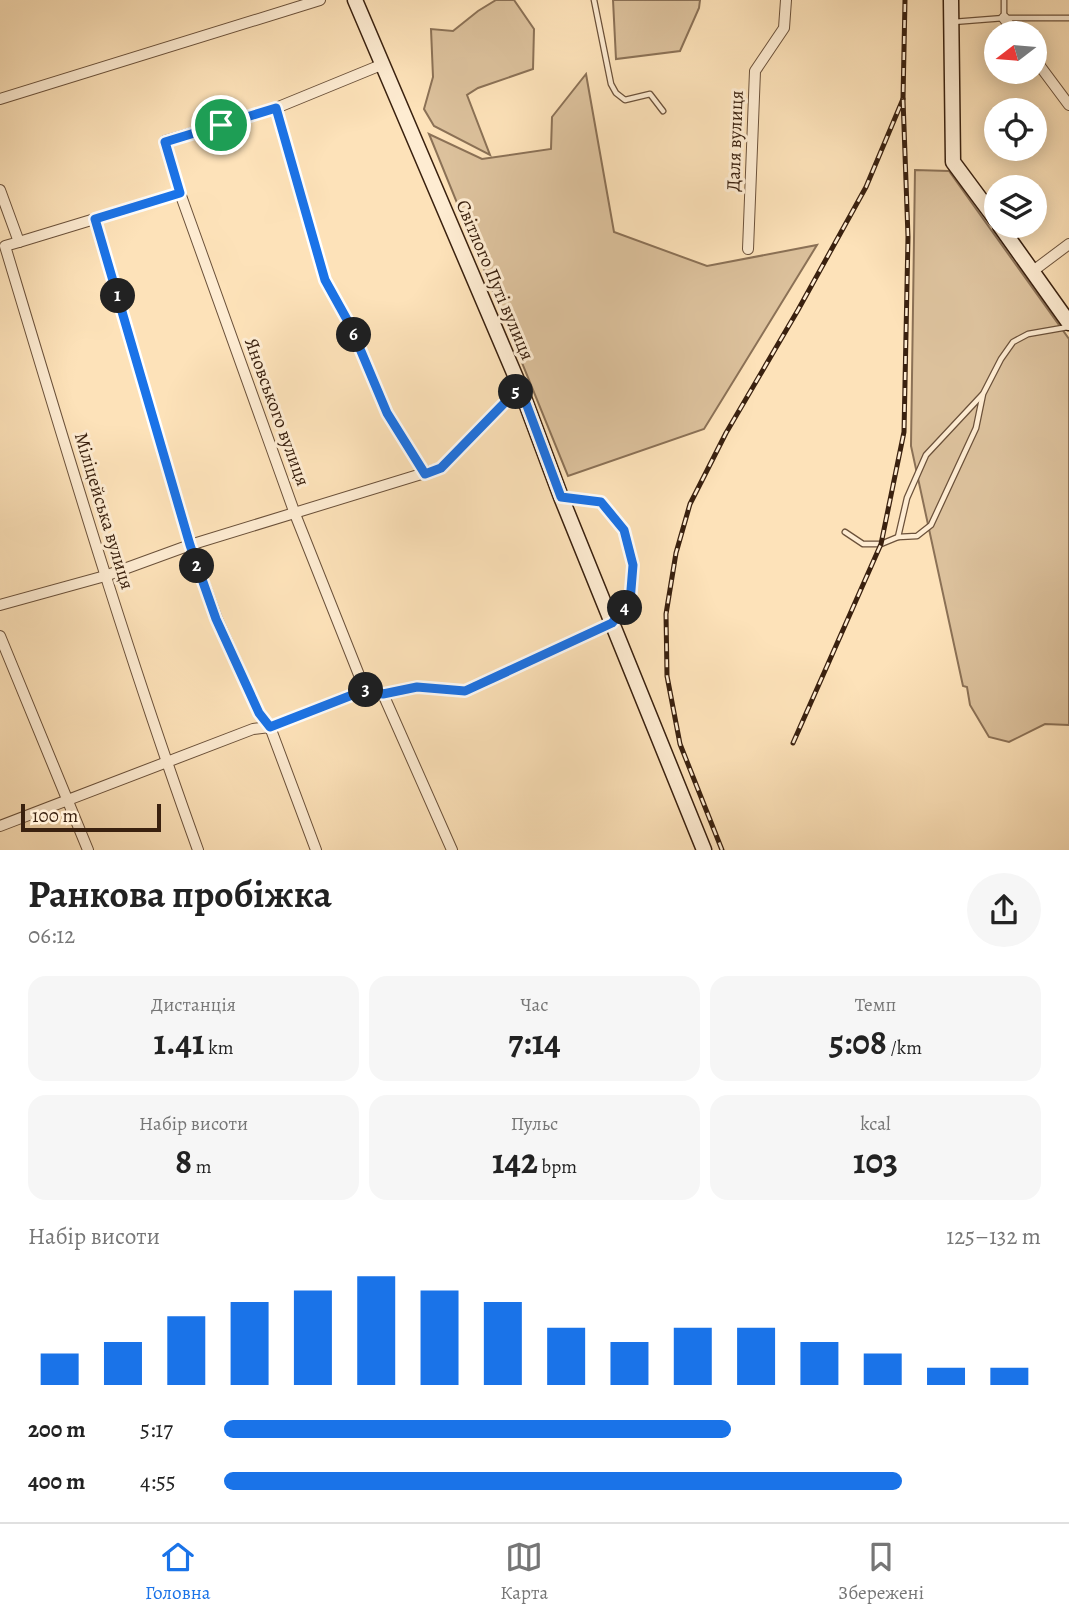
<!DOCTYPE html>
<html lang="uk">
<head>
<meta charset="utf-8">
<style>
  :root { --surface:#fff; --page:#f6f6f6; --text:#222; --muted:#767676; --line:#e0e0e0; --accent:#1a73e8 }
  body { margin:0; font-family:Alegreya,serif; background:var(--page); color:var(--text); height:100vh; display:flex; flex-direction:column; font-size:26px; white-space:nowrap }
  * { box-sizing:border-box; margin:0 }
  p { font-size:23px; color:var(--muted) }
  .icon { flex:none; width:38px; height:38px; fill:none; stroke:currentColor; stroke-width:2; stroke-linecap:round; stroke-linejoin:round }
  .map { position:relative; height:850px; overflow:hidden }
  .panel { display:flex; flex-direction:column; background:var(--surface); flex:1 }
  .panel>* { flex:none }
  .needle { width:46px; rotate:254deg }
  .tools { position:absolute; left:984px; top:21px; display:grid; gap:14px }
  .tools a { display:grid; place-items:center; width:63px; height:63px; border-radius:50%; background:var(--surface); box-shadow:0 4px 18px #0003; font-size:35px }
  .scale { position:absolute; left:21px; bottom:18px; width:140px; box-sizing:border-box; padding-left:7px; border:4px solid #3a210f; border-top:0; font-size:19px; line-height:24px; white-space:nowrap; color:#3a210f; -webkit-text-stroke:5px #feecd2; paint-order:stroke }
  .pin { position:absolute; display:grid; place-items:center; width:60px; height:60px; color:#fff; margin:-30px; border:4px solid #fff; border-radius:50%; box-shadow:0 2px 7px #0007 }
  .km { position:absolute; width:35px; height:35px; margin:-18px; border-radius:50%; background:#222; color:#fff; font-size:19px; line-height:35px; text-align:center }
  .round { display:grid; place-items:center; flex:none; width:74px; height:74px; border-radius:37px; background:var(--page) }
  .head { display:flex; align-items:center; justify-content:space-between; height:119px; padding:0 28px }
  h1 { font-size:38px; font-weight:700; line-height:52px }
  .metrics { display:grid; grid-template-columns:repeat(3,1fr); gap:10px; height:119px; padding:7px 28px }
  .metrics div { display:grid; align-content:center; border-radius:18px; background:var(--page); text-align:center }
  .metrics b { font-size:35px; font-weight:700 }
  .metrics small { font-size:19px; font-weight:400 }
  .metrics p { font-size:19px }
  .chart { height:196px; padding:14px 28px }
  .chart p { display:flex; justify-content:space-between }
  .chart svg { width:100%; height:126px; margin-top:7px; stroke:var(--accent); stroke-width:6 }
  ul { padding:0 28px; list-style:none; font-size:23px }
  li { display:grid; grid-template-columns:112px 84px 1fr; align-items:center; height:52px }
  li i { height:18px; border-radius:9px; background:var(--accent) }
  .menu { display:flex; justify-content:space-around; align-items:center; height:98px; border-top:2px solid var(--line); background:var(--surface); font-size:19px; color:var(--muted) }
  .menu a { display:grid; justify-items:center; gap:4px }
  .menu .on { color:var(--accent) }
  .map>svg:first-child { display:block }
  .green { fill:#dcc19c; stroke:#8b7156; stroke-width:2 }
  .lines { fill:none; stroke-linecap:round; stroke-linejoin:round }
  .lane-casing { stroke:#6b513a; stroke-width:7 }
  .street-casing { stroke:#6b513a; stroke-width:12 }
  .secondary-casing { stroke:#3a210f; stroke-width:17 }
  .lane { stroke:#feecd2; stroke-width:4.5 }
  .street { stroke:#feecd2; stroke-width:10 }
  .secondary { stroke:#feecd2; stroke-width:14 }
  .rail-casing { stroke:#3a210f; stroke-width:5 }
  .rail { stroke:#feecd2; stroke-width:2.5; stroke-dasharray:8; stroke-linecap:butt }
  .route-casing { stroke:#fff; stroke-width:14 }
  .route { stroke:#1a73e8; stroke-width:9 }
  .labels { text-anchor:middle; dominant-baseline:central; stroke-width:6; stroke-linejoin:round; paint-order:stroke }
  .street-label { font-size:19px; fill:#3a210f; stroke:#feecd2 }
</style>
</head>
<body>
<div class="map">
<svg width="1069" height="850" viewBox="0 0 1069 850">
  <rect width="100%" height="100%" fill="#fde2b9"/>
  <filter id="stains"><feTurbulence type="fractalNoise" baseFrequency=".00286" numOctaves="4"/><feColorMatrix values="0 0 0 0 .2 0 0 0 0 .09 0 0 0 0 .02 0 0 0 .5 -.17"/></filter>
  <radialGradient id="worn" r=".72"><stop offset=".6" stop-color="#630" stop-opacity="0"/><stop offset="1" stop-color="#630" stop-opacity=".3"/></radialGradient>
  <g class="green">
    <path d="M496 0H514L534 29 533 69 478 88 467 95 490 155 434 126 424 109 433 77 431 29 453 31 478 11Z"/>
    <path d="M613 0H700L699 8 680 51 616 59Z"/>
    <path d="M586 74 614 232 707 266 817 245 704 429 568 476 429 134 482 159 551 149 552 117Z"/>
    <path d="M915 170 949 171 1069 339V725L1045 724 1009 742 989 737 970 705 967 687 963 686 911 446Z"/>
  </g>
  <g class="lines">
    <g class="lane-casing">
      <g id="lane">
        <path d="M594 0 611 84 616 93 625 100 650 94 663 111"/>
        <path d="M1004 17V0"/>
        <path d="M953 22 1004 18H1069"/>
        <path d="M564 498 601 502 624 530 633 565 630 602 615 620"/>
        <path d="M845 532 863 544H881L898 537 917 536 931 525 976 428 983 394 1001 359 1013 342 1028 334 1068 327"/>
        <path d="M898 537 907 498 926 455 982 395"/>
        <path d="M384 694 417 687 465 690 608 625"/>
      </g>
    </g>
    <g class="street-casing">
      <g id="street">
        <path d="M1004 18 1015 33"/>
        <path d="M1034 58 1069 105"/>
        <path d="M0 99 320 0"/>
        <path d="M276 108 325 280 350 325 387 413 425 474"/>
        <path d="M0 190 19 242 5 246C66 449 126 651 198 850"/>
        <path d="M95 219 190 545 217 619 259 713 270 727 316 850"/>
        <path d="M19 242 180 193"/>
        <path d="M748 249 755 71 784 28 786 0"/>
        <path d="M1033 271 1069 244"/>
        <path d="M0 605 105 576 190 545 441 468 520 387"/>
        <path d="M0 636 88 850"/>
        <path d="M365 690 295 514 180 193 165 141 276 108 381 65"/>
        <path d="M0 826 253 729 270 727 365 690 383 694 452 850"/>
      </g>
    </g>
    <g class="secondary-casing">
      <g id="secondary">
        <path d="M355 0 520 387 561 497 704 850"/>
        <path d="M951 0 953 162 996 220"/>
        <path d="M1000 226 1069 323"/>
      </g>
    </g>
    <use href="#lane" class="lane"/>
    <use href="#street" class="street"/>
    <use href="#secondary" class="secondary"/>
    <g class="rail-casing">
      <g id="rail">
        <path d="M793 743 881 544 904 432 908 237 903 99 905 0"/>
        <path d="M722 850 680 744 667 676 666 614 676 553 690 504 726 433 798 310 866 187 903 99"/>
      </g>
    </g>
    <use href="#rail" class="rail"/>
  </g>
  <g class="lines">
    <g class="route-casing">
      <path id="route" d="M276 108 325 280 350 325 387 413 425 474 441 468 520 387 561 497 601 502 624 530 633 565 630 602 612 623 465 691 417 687 383 694 365 690 270 727 259 713 216 619 190 545 95 219 180 193 165 142Z"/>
    </g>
    <use href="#route" class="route"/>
  </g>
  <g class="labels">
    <g class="street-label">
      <text transform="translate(735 141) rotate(-88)">Даля вулиця</text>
      <text transform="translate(495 280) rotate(67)">Світлого Путі вулиця</text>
      <text transform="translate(277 412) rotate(70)">Яновського вулиця</text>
      <text transform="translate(104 511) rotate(73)">Міліцейська вулиця</text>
    </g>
  </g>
  <rect width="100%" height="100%" filter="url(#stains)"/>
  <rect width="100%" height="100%" fill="url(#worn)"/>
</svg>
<div class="tools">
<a><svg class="needle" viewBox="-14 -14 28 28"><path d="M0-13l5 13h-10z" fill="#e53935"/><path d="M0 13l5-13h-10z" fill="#767676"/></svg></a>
<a><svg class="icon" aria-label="locate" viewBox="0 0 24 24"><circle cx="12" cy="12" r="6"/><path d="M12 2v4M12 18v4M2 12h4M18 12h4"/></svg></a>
<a><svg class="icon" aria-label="layers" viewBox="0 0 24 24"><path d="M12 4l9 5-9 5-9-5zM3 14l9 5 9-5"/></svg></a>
</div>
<div class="scale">100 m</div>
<div class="pin" style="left:221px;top:125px;background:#1e9e55"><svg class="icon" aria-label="arrive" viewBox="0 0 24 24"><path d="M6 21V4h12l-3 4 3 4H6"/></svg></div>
<b class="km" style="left:118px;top:296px">1</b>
<b class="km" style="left:197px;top:566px">2</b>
<b class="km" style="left:366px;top:690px">3</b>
<b class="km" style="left:625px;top:608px">4</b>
<b class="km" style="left:516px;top:392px">5</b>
<b class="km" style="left:354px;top:335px">6</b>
</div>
<section class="panel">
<div class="head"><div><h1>Ранкова пробіжка</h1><p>06:12</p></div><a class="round"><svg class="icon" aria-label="share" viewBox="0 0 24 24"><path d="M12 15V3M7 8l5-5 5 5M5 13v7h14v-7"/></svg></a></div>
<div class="metrics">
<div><p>Дистанція</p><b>1.41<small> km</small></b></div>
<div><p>Час</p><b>7:14</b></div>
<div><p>Темп</p><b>5:08<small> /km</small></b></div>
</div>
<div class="metrics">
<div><p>Набір висоти</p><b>8<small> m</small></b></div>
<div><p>Пульс</p><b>142<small> bpm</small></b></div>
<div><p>kcal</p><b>103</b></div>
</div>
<div class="chart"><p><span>Набір висоти</span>125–132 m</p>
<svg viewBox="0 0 160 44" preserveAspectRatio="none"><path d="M5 44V33M15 44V29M25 44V20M35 44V15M45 44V11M55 44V6M65 44V11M75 44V15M85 44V24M95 44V29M105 44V24M115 44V24M125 44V29M135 44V33M145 44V38M155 44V38"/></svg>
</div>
<ul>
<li><b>200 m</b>5:17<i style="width:62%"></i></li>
<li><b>400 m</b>4:55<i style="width:83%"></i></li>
</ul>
</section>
<nav class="menu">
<a class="on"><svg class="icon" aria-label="home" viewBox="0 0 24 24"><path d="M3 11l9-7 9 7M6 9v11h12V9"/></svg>Головна</a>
<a><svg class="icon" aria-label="map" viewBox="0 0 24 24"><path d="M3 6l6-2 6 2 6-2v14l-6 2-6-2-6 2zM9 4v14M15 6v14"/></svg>Карта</a>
<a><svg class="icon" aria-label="saved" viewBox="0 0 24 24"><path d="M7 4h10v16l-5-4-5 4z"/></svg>Збережені</a>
</nav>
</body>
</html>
